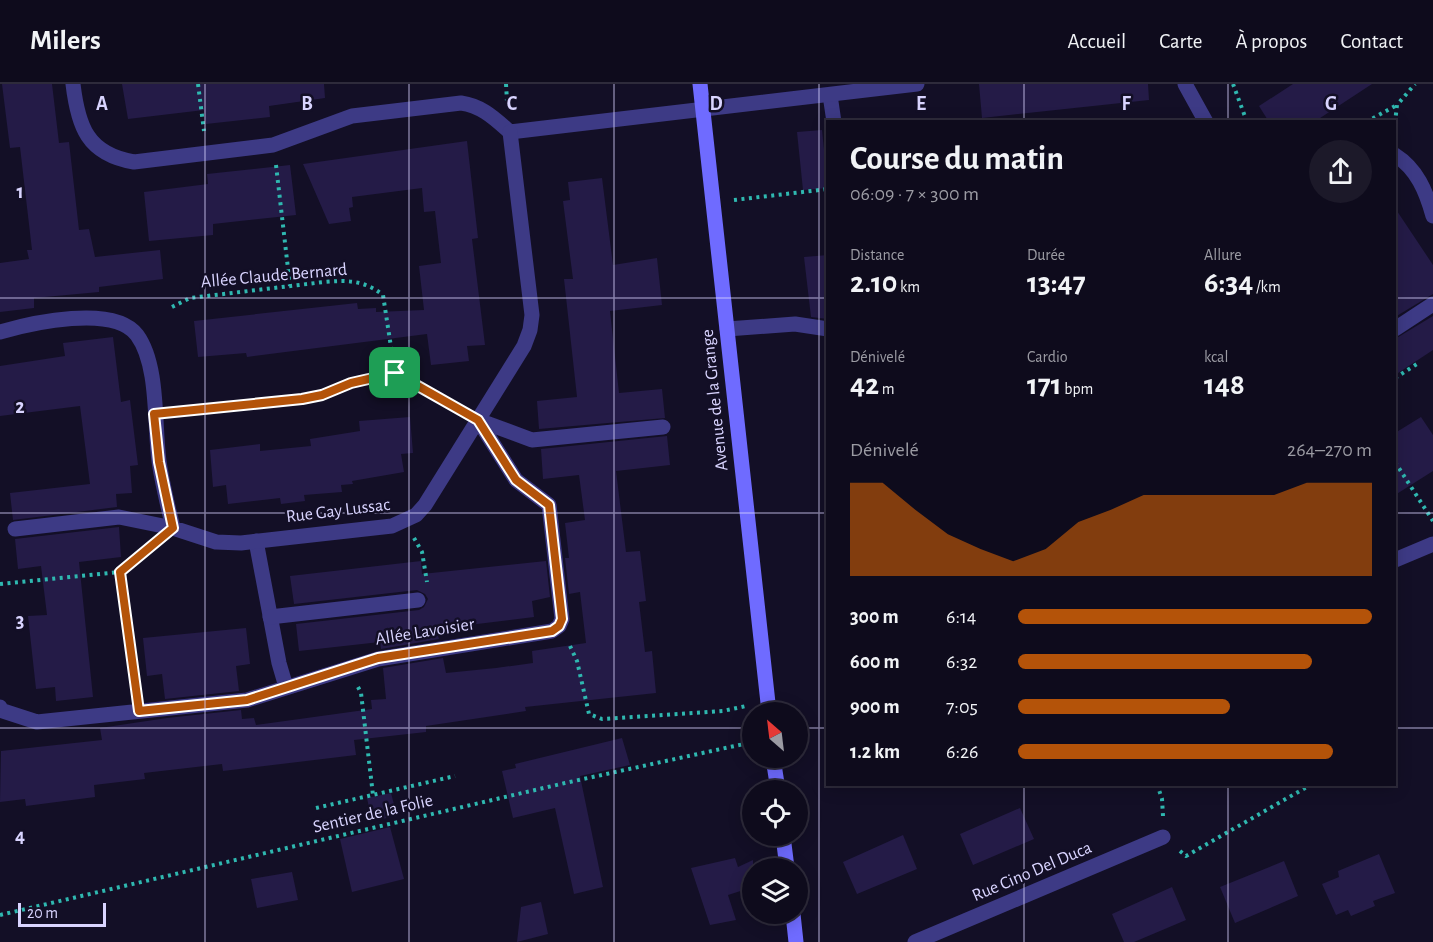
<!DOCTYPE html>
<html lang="fr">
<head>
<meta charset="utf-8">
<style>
  :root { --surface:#0e0b1c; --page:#1c1929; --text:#f1f3f6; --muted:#9b9ba3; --line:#2e2b3b; --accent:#b45309 }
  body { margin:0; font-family:"Alegreya Sans",sans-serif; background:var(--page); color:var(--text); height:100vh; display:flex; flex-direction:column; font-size:22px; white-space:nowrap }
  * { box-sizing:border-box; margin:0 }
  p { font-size:20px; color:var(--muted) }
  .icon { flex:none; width:33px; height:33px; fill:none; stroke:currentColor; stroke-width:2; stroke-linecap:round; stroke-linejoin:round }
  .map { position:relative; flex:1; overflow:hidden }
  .side { position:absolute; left:826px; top:36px; width:570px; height:666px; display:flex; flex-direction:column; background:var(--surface); border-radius:0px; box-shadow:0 3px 15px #0003,0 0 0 2px var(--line) }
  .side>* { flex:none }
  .needle { width:39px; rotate:332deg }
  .tools { position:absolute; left:742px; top:618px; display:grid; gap:12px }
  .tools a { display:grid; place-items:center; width:66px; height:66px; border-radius:50%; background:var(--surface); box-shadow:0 3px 15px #0003,0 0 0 2px var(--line); font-size:30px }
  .scale { position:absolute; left:18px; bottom:15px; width:88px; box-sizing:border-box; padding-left:6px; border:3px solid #d9d4ff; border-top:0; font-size:16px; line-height:21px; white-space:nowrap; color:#d9d4ff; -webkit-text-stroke:4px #130f26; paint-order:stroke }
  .pin { position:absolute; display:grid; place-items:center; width:51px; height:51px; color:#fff; margin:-26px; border-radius:12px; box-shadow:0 3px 9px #0006 }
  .round { display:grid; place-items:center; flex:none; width:63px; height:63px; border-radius:32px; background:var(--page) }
  .overview { display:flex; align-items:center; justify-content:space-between; height:102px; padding:0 24px }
  h1 { font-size:33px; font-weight:600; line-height:45px }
  .metrics { display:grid; grid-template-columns:repeat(3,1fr); gap:9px; height:102px; padding:6px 24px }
  .metrics div { display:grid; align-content:center }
  .metrics b { font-size:30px; font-weight:600 }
  .metrics small { font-size:16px; font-weight:400 }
  .metrics p { font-size:16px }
  .chart { height:168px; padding:12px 24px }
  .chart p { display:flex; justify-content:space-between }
  .chart svg { width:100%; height:108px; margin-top:6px; fill:var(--accent); opacity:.7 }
  ul { padding:0 24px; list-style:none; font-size:20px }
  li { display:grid; grid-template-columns:96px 72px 1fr; align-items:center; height:45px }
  li i { height:15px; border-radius:8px; background:var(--accent) }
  header { display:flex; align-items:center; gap:36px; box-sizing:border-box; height:84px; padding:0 30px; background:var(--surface); border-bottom:2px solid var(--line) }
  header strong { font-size:28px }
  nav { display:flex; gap:33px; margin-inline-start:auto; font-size:21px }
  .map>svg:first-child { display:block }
  .building { fill:#241b47 }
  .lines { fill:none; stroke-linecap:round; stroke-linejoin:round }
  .path { stroke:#2fb8b0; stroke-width:4; stroke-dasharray:3 4.5; stroke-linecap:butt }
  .lane { stroke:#3d3a85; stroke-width:15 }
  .street { stroke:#3d3a85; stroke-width:15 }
  .secondary { stroke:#6f6bff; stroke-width:15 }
  .route-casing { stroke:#fff; stroke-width:12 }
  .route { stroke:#b45309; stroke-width:8 }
  .grid { fill:none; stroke:#d9d4ff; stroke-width:1.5; stroke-opacity:0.55 }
  .labels { text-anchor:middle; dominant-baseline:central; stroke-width:5; stroke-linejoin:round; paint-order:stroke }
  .street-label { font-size:18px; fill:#d9d4ff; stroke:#130f26 }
  .grid-label { font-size:20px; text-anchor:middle; font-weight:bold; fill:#d9d4ff; stroke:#130f26; stroke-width:5; stroke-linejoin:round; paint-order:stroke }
</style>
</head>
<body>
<header>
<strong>Milers</strong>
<nav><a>Accueil</a><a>Carte</a><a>À propos</a><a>Contact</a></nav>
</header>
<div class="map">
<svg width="1433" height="858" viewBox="0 0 1433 858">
  <rect width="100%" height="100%" fill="#130f26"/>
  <g class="building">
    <path d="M2 0H52L59 59 69 58 79 146 89 145 95 173 160 166 163 195 99 203V208L34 214V224L0 228V179L29 175 27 166H32L20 63 10 64Z"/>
    <path d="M122 0H324L325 14 269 22 270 33 206 40 204 26 128 35Z"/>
    <path d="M979 0H1148L1149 16 982 34Z"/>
    <path d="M1293 0H1372L1314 38H1269L1259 22Z"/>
    <path d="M822 46 828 104 803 106 797 48Z"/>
    <path d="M467 57 478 154 472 155 485 261 467 262 469 277 431 281 427 250 247 273 246 269 198 273 194 237 357 219 358 225 376 224V228L424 226 419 182 441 179 435 127 424 128 422 104 352 113 353 123 349 124 351 137 329 140 303 80Z"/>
    <path d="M290 81 296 131 213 140V151L149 157 144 108 208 100 207 90Z"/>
    <path d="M602 94 613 181 657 174 662 221 610 227 619 309 662 305 665 334 539 345 537 317 577 313 564 195H573L563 117 570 116 568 98Z"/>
    <path d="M1395 124 1433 181V210L1395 233Z"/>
    <path d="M828 171V235L811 233 804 173Z"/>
    <path d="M1433 232V266L1395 291V255Z"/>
    <path d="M113 253 121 318 130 316 138 381 130 382 132 409 116 410 117 423 13 436 10 409 90 400 80 322 0 332V282L65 272 63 259Z"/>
    <path d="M410 333 413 369 401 370 404 388 352 397 353 400 341 401 342 408 304 411 305 417 281 420 280 414 228 420 226 401 213 403 210 366 260 360V367L311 362 310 355 360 347 359 337Z"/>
    <path d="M1421 333 1433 351V387L1395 411V349Z"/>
    <path d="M667 352 670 381 616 387 626 468 640 467 646 517 639 518 645 568 652 567 656 609 525 623 526 627 426 642V648L354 656 356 671 223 687 222 680 144 689 145 695 94 701 95 713 26 722 25 715 0 718 1 667 102 656 100 644 167 634 241 626 242 635 254 634 256 641 372 625 371 616 386 615 383 584 443 574 446 589 496 584 533 579 532 567 586 559 580 508 569 510 565 474H569L565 439 585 436 579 391 543 395 541 365Z"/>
    <path d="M119 443 121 473 79 478 93 613 56 617 55 603 36 605 28 532 47 531 41 482 18 485 15 455Z"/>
    <path d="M421 477 422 490 546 477 550 513 532 517 534 533 436 545 439 555 381 565 380 558 299 567 296 540 419 526 424 523 428 515 425 510 417 506 294 520 290 492Z"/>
    <path d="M246 544 250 580 236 582 239 607 165 615 162 590 147 592 143 554Z"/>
    <path d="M622 654 630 681 580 692 603 803 574 810 555 724 513 734 502 687 516 684 515 680Z"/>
    <path d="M391 709 397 732 372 737 367 714Z"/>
    <path d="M1020 724 1034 755 973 781 960 750Z"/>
    <path d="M390 743 404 795 352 808 340 755Z"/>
    <path d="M903 751 917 785 857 810 843 778Z"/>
    <path d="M1379 770 1395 809 1373 817 1375 822 1351 832 1348 826 1336 831 1322 800 1339 793 1338 787Z"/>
    <path d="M735 774 738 783 753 776V803L728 811 736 836 710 841 691 784Z"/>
    <path d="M1284 777 1298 812 1235 839 1220 803Z"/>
    <path d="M292 788 298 816 257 824 251 795Z"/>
    <path d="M1172 803 1186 836 1134 858H1124L1112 830Z"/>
    <path d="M541 818 548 850 517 858 521 823Z"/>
  </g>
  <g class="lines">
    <g class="path">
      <path d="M198 0 204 47"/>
      <path d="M506 0 507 17"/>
      <path d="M1233 0 1247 38"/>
      <path d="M1366 38 1397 21"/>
      <path d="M1395 39 1397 21 1415 0"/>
      <path d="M276 81 290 202"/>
      <path d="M734 116 828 105"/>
      <path d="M172 223 190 214 324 198C347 196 364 196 383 211L395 289 459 325"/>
      <path d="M1395 294 1417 280"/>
      <path d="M176 328 302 315 395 289"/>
      <path d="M1395 378 1433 437"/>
      <path d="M414 454 422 468 427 498"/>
      <path d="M120 488 152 462"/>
      <path d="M0 500 120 488 136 605"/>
      <path d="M570 562 577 577 589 630 602 635 723 627 746 622"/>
      <path d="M358 603 361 609 373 711"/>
      <path d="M1157 700 1162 715 1163 732"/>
      <path d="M316 724 455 692"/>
      <path d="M1180 767 1186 772 1312 700"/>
      <path d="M0 831 565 699 753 658"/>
    </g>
    <g class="lane">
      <path d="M830 11 834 38"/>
      <path d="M727 245 795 240 828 245"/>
      <path d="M1395 245 1433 220"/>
      <path d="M478 336 532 356 663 343"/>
      <path d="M15 445 119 433 173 444"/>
      <path d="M256 457 279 579 286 603"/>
      <path d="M270 533 418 516"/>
    </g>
    <g class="street">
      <path d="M73 0C78 42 87 70 134 78L273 61 352 32 461 19C482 22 494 34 510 48L917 0"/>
      <path d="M1185 0 1206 38"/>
      <path d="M1395 71C1417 85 1426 107 1433 132"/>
      <path d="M0 248C31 239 114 220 137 251 159 281 154 340 159 377 162 399 168 422 173 444L216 458 241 459 392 442 416 431 425 421 524 262 530 246 532 231 510 48"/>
      <path d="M1395 476 1433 460"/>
      <path d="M0 623V626L37 638 247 616 378 575 552 547 559 542 562 535 549 421 516 396 478 336"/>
      <path d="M915 858 1163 753"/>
    </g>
    <g class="secondary">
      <path d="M700 0 769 628"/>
      <path d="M773 674 778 706"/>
      <path d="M783 752 787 784"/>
      <path d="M793 830 796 858"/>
    </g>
  </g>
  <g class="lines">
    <g class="route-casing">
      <path id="route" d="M395 289 478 336 516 396 549 421 562 535 559 542 552 547 378 574 247 616 139 627 120 488 173 444 159 378 154 330 302 315 322 311 351 299Z"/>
    </g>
    <use href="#route" class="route"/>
  </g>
  <path class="grid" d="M205 0V858M409 0V858M614 0V858M819 0V858M1024 0V38M1228 0V38M0 214H828M1395 214H1433M0 429H828M1395 429H1433M0 644H753M798 644H828M1395 644H1433M1024 700V858M1228 700V858"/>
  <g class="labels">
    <g class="street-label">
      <text transform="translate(274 192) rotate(-5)">Allée Claude Bernard</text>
      <text transform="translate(715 316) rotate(-96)">Avenue de la Grange</text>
      <text transform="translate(338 427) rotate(-7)">Rue Gay Lussac</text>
      <text transform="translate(425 548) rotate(-9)">Allée Lavoisier</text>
      <text transform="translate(373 730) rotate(-13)">Sentier de la Folie</text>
      <text transform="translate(1032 788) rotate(-23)">Rue Cino Del Duca</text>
    </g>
  </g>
  <g class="grid-label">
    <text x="102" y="26">A</text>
    <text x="307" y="26">B</text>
    <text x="512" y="26">C</text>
    <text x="716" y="26">D</text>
    <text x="921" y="26">E</text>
    <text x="1126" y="26">F</text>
    <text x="1331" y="26">G</text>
    <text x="20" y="114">1</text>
    <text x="20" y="329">2</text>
    <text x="20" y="543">3</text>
    <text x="20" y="758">4</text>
  </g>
</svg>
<div class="tools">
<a><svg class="needle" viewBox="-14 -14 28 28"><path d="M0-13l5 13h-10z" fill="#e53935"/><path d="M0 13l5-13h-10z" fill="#9b9ba3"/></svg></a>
<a><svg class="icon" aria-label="locate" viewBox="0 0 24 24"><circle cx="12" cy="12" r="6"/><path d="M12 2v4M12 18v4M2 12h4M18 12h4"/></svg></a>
<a><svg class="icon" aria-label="layers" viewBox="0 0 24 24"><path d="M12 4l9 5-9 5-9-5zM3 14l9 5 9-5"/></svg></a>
</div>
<div class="scale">20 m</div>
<div class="pin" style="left:395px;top:289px;background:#1e9e55"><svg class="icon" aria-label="arrive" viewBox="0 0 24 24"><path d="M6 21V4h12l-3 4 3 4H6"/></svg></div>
<section class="side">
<div class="overview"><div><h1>Course du matin</h1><p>06:09 · 7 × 300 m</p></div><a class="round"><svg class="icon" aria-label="share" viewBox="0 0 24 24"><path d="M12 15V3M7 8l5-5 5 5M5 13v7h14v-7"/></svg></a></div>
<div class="metrics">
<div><p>Distance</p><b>2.10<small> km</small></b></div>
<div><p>Durée</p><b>13:47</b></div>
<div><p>Allure</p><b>6:34<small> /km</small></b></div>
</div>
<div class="metrics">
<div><p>Dénivelé</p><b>42<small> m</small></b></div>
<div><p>Cardio</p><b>171<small> bpm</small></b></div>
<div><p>kcal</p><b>148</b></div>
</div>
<div class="chart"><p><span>Dénivelé</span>264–270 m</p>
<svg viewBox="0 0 160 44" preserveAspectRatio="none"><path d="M0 44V6L10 6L20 17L30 27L40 33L50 38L60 33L70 22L80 17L90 11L100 11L110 11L120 11L130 11L140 6L150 6L160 6V44z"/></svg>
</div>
<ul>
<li><b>300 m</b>6:14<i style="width:100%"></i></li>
<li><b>600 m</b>6:32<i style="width:83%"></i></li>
<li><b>900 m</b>7:05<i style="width:60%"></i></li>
<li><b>1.2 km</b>6:26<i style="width:89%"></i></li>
</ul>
</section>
</div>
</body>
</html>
